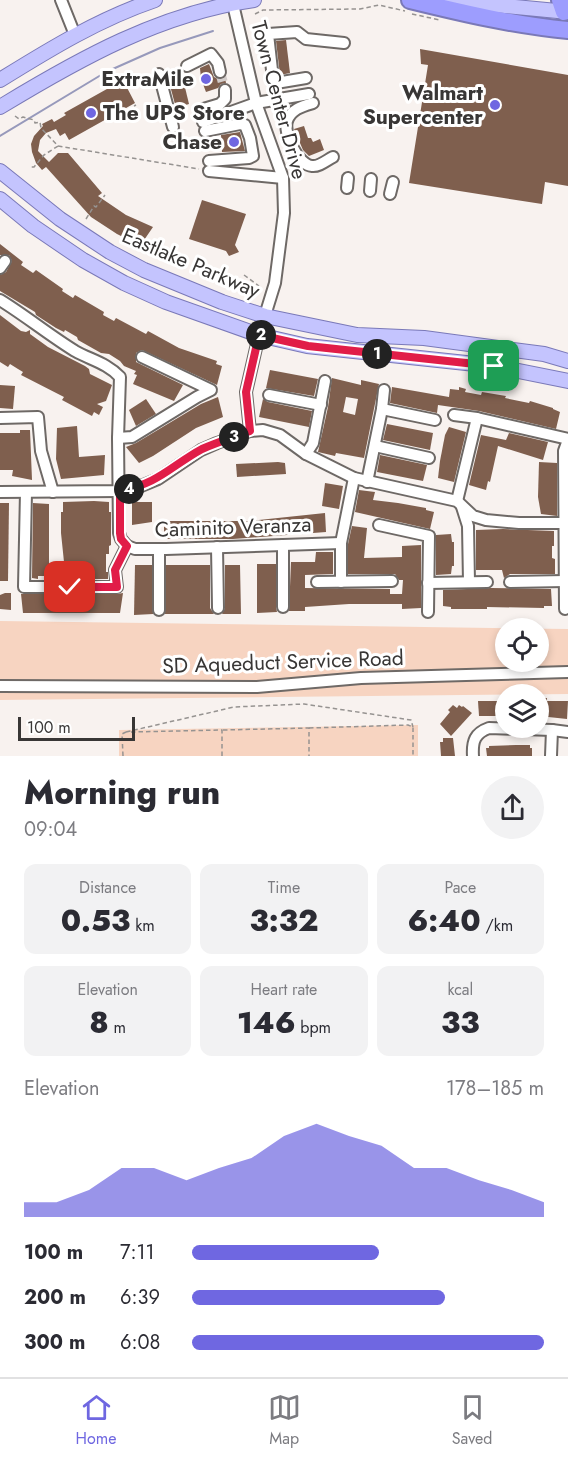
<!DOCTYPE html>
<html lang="en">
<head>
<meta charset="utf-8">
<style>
  :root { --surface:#fff; --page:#f2f2f3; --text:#2b2b33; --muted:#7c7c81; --line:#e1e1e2; --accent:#6f67e1 }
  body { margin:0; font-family:Jost,sans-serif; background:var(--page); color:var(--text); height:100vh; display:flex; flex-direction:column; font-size:22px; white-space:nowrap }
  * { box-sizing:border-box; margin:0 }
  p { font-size:20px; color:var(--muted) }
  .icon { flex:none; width:33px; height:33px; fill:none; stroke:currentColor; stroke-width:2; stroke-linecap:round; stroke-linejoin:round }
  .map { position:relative; height:756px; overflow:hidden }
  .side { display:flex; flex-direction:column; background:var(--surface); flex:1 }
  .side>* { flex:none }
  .controls { position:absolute; left:495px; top:618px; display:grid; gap:12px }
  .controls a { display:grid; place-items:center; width:54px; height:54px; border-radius:50%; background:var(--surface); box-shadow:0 3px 9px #0003; font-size:30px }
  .scale { position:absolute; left:18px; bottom:15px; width:117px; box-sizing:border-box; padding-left:6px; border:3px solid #383635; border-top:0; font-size:16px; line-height:21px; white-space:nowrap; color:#383635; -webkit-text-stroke:4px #fff; paint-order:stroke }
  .pin { position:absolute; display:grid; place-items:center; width:51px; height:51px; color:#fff; margin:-26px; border-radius:12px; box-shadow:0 3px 9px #0006 }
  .km { position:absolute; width:30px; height:30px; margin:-15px; border-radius:50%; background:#222; color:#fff; font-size:16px; line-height:30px; text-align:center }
  .round { display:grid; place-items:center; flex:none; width:63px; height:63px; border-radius:32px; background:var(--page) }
  .overview { display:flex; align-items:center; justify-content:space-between; height:102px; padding:0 24px }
  h1 { font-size:33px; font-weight:800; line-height:45px }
  .metrics { display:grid; grid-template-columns:repeat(3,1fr); gap:9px; height:102px; padding:6px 24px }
  .metrics div { display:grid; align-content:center; border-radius:12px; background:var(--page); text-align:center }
  .metrics b { font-size:30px; font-weight:800 }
  .metrics small { font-size:16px; font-weight:400 }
  .metrics p { font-size:16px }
  .chart { height:168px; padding:12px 24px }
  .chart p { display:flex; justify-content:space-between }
  .chart svg { width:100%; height:108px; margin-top:6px; fill:var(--accent); opacity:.7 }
  ul { padding:0 24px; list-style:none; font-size:20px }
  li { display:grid; grid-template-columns:96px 72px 1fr; align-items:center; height:45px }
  li i { height:15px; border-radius:8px; background:var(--accent) }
  .dock { display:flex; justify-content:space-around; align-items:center; height:84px; border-top:2px solid var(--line); background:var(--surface); font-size:16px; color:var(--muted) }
  .dock a { display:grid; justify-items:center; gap:3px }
  .dock .current { color:var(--accent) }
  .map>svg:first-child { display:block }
  .green { fill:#f7d4c1; fill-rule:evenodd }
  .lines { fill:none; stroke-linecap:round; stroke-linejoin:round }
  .stream { stroke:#9799bb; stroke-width:2 }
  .building { fill:#7f5f4e; fill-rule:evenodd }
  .minor-tunnel { stroke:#d2ccca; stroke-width:10; stroke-dasharray:10 5; stroke-linecap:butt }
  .minor-casing { stroke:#6e6966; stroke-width:14 }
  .major-casing { stroke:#7a79b8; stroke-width:16 }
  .highway-casing { stroke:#7a79b8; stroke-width:20 }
  .path { stroke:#969391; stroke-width:1.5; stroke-dasharray:4.5 3; stroke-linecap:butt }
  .minor { stroke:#fff; stroke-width:10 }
  .major { stroke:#c4c4fe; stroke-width:14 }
  .highway { stroke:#9d9dfe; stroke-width:16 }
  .route-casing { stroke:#fff; stroke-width:12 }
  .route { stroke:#e11d48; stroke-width:8 }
  .poi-dot { fill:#6f67e1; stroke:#fff; stroke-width:2 }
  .labels { text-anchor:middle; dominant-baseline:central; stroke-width:6; stroke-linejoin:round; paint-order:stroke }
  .poi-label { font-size:21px; font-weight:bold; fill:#383635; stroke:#fff; text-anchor:end }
  .street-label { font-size:21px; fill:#383635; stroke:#fff }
</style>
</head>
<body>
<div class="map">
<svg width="568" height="756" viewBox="0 0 568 756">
  <rect width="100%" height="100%" fill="#f8f2ef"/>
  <g class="green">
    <path d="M0 621 568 629V694L0 700ZM506 628H538V662H506Z"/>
    <path d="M418 725V756H119V730Z"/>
  </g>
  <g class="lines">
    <path class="stream" d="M0 136 106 72 160 48 213 31"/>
  </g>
  <g class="building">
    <path d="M286 40 290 73 280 75 276 41Z"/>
    <path d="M420 49 568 75V186L545 182 542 204 409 183 428 65 421 64Z"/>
    <path d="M209 64 214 77 218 79 225 78 226 83 221 84 218 88 206 92 201 79 200 68Z"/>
    <path d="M182 75 189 104 176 108 168 78Z"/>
    <path d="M123 80 135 103 69 140 65 133 60 136 56 129 46 133 40 140 38 151 49 162 58 153H68L102 193 98 196 126 215 153 227 140 246 126 237 125 238 117 234 91 217 46 167 42 170 36 163 32 152 31 144 34 136 43 126 42 124 52 119 54 122 66 115 64 113Z"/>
    <path d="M304 126 308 138H311L313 142 320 139 324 150 309 156 303 150 294 129Z"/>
    <path d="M240 132 245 151 222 152 221 135Z"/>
    <path d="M202 200 246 214 235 245 239 252 229 256 226 251 189 239Z"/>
    <path d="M0 244 23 262 21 265 33 273 36 270 63 289 62 291 73 298 75 295 104 312 103 315 114 321 116 318 146 334 148 331 179 348 217 361 216 364 222 366 217 385 142 350 136 353V362L183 385 174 401 133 384 137 375 134 374 136 371 124 366 120 361 109 354 101 353 78 340 77 337 65 330 64 332 56 328 36 315 35 312 0 291V275L6 272 12 261 9 255H0Z"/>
    <path d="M0 315 21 331 26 332 30 330V334L48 347 85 366 89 369 90 374 112 385 106 401 97 404 103 407 99 415 94 412 92 416 62 400 64 397 21 375 23 372 18 369 10 364 8 367 0 362Z"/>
    <path d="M270 370 318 379 314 396 266 388Z"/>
    <path d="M332 378 361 385V380L379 384 364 458 336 453 335 456 318 452 328 407ZM346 397 358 399 355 415 343 412Z"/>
    <path d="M0 385 15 386 13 409 0 408Z"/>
    <path d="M392 387 449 397 450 389 459 390V387L466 389 465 392 481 395 482 392 506 396 505 398 529 403 530 401 553 408V409L560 412 556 429 479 411 438 405 437 413 390 403Z"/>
    <path d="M218 397 223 417 196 428 153 456 139 463 126 447 136 443 201 404Z"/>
    <path d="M146 399 156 414 136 426 129 410Z"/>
    <path d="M263 399 268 402 312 411 309 427 259 417Z"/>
    <path d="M387 424 433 433 430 450 383 440Z"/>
    <path d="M77 426 79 457 105 455 104 475 61 479 56 459 57 428Z"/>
    <path d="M449 427 466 432 454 482 438 478 440 461 445 435Z"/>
    <path d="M20 430H30L32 480 12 476 13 470H0V433H20Z"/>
    <path d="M509 433 548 442 543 460 498 446 490 482 488 481 486 490 469 485 481 435 506 440Z"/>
    <path d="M380 455 427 465 423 481 377 472Z"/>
    <path d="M278 462 285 463 286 474 237 477 236 464Z"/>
    <path d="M539 462 557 463V516L541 514 538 497Z"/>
    <path d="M325 483 343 486 339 509 322 506Z"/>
    <path d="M359 490 375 492 373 500 398 503 426 508V510L434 512 430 529 355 512Z"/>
    <path d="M94 501 109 502V512H111V545L109 546V554H106V572H108V579H58L61 562H64L61 533V512H63V502Z"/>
    <path d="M132 502H152V522L132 525Z"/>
    <path d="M0 503H9L8 581H0Z"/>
    <path d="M33 503 49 504V576H38V579L32 578Z"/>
    <path d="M325 513 326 532 233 539H164V521H249Z"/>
    <path d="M352 526 367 528 364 558 402 557V546L421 545V608L402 609V604H349L305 607V611H289L291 562H315L316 552H333V574L305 575V588L390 589V594H402L403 580H399L395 574H348V544Z"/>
    <path d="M503 529 554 531V546H552V558L555 559V574H510L504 578 502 570H476V530Z"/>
    <path d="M451 534 452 542H454V566H452L451 574 436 575V535Z"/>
    <path d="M257 564H276V607L277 612 257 613Z"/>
    <path d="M135 565H152L153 614 134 615Z"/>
    <path d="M166 565H210V608L214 614H165Z"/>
    <path d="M225 565H240L241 614H222L225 608Z"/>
    <path d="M491 588 551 589 552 606H544V608L487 607V609H451V607L443 606V590Z"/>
    <path d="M5 593H11V610L0 609V595Z"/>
    <path d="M123 593 120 613H23L21 594H117Z"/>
    <path d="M540 698H547V701H568L567 719 539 716Z"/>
    <path d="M478 701H503V716H479Z"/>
    <path d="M453 705 457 708 459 705 462 707 463 706 472 713 451 736 440 724 450 712 448 710Z"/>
    <path d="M443 738H453L455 756H441L440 742H443Z"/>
    <path d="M516 745H530V748H532V756H487L486 748H489V746Z"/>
  </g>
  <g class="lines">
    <path class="minor-tunnel" d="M220 72 225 90"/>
    <g class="minor-casing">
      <g id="minor">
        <path d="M61 0 75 35"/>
        <path d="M232 0 256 103 283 178 284 213 275 283 259 335 246 392 250 431"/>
        <path d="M187 66 211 54 218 63 220 72"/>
        <path d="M159 74 173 127"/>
        <path d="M306 78 276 83 273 79 268 34 297 32 306 39 344 43"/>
        <path d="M313 103C303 106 291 109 287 121 283 133 298 165 312 166 319 167 327 160 333 157"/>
        <path d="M200 110 220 104 225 99V90"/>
        <path d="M203 122 256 103 309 94"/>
        <path d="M205 131 240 124 245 125 250 138 253 156 249 158 209 161"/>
        <path d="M209 171 283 178"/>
        <path d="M347 188 348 178"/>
        <path d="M370 191 371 179"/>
        <path d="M390 194 393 182"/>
        <path d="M0 268 5 261"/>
        <path d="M0 300C26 316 49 335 75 351 91 360 107 363 120 377L118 438 119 533 121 539 127 546"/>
        <path d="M269 395 321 405"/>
        <path d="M382 409 435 420"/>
        <path d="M454 415 477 418 568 439"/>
        <path d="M0 418 38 417 41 451 53 492"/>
        <path d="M118 438 132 437 197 397 211 390 142 357"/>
        <path d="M375 446 429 458"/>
        <path d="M306 454 313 443 325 381"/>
        <path d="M367 482 382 409 384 390"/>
        <path d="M0 492 120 491 141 486 158 479 201 450 217 443 250 431 263 430 280 435 306 454 354 478 457 501 473 516 486 520 519 523H564"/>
        <path d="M26 492 24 587H117L115 570 127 546"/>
        <path d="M457 501 477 418"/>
        <path d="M462 507 468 526 469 582"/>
        <path d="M379 525 429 536 428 612"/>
        <path d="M127 546 135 549H166L341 543"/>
        <path d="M217 547 218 608"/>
        <path d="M317 582 392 581"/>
        <path d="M341 582V543L354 478"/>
        <path d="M510 582 565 581"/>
        <path d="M428 583 487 582"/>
        <path d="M283 607V545"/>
        <path d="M565 609 564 451 568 440"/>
        <path d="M159 610V549"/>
        <path d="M0 686 257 687 361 678 568 672"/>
        <path d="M473 756C472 741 475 733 489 728L552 730 568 732"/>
        <path d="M551 756 552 730"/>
      </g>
    </g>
    <g class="major-casing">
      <g id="major">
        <path d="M441 0 568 12"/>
        <path d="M0 80C50 49 99 19 155 0"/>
        <path d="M0 107C79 59 161 13 254 0"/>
        <path d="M0 171 60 219 110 252 144 270 222 302 265 316 357 335 424 338 544 354 568 361"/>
        <path d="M0 199 33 226 83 260 124 283 166 302 259 335 307 346 494 366 568 381"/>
      </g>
    </g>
    <g class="highway-casing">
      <g id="highway">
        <path d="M410 0C463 13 514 25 568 30"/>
        <path d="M560 0 564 12"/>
      </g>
    </g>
    <g class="path">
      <path d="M255 14 263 10 360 9 379 5 405 11"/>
      <path d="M412 14 440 20"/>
      <path d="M134 106 136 105"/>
      <path d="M15 116 19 119 23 117 34 120 35 123 40 122 41 128 58 146 44 155 34 167H29"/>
      <path d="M58 146 199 169"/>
      <path d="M86 219 94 206 96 207 105 195"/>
      <path d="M244 275 259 286"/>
      <path d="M309 728 408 725 413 727V756"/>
      <path d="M223 730 309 728V756"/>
      <path d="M126 732 234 707 304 704 411 720 413 727"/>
      <path d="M131 732 222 730V756"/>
      <path d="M123 756 122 734 126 732"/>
    </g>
    <use href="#minor" class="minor"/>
    <use href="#major" class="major"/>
    <use href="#highway" class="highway"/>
  </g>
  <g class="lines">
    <g class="route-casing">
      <path id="route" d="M70 587H117L115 570 127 546 121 539 120 533V491C158 484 171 466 202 449 218 442 234 437 250 431L246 392 259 335 308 346 494 366"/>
    </g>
    <use href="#route" class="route"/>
  </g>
  <g class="poi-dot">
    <circle cx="206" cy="79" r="6"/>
    <circle cx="495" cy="105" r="6"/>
    <circle cx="91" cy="113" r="6"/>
    <circle cx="234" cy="142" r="6"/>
  </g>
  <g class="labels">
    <g class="poi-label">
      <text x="194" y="79">ExtraMile</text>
      <text x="483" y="93">Walmart<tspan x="483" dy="24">Supercenter</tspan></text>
      <text x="103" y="113" text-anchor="start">The UPS Store</text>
      <text x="222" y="142">Chase</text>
    </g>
    <g class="street-label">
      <text transform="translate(279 100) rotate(75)">Town Center Drive</text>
      <text transform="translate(191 263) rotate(23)">Eastlake Parkway</text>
      <text transform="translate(233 527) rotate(-2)">Caminito Veranza</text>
      <text transform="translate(283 662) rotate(-2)">SD Aqueduct Service Road</text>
    </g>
  </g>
</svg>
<div class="controls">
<a><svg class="icon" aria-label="locate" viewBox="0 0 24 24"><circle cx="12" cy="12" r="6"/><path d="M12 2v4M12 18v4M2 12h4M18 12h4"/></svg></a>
<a><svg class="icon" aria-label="layers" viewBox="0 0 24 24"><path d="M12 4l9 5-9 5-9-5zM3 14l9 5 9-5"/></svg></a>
</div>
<div class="scale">100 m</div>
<div class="pin" style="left:494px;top:366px;background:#1e9e55"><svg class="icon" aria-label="arrive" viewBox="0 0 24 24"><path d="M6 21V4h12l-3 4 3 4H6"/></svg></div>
<div class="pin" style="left:70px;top:587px;background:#d93025"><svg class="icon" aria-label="check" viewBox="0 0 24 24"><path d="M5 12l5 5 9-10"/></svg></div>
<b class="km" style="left:377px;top:354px">1</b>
<b class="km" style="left:261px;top:335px">2</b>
<b class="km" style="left:234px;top:437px">3</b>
<b class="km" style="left:129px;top:489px">4</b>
</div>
<section class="side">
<div class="overview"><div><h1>Morning run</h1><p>09:04</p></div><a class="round"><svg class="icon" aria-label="share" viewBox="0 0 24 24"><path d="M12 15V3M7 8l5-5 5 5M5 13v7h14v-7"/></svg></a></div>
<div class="metrics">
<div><p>Distance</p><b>0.53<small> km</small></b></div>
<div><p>Time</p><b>3:32</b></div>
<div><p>Pace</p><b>6:40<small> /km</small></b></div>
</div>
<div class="metrics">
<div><p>Elevation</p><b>8<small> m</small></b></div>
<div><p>Heart rate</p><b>146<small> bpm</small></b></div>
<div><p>kcal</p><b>33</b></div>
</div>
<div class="chart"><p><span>Elevation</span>178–185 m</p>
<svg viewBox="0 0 160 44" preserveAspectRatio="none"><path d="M0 44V38L10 38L20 33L30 24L40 24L50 29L60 24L70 20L80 11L90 6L100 11L110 15L120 24L130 24L140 29L150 33L160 38V44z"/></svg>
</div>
<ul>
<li><b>100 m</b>7:11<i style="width:53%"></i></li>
<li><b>200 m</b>6:39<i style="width:72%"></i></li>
<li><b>300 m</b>6:08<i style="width:100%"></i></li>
</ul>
</section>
<nav class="dock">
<a class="current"><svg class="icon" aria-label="home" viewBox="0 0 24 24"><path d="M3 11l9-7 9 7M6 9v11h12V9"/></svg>Home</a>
<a><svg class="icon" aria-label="map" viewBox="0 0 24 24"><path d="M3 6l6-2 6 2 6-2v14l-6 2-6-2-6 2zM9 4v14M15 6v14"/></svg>Map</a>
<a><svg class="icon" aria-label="saved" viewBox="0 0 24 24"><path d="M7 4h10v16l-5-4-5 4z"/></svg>Saved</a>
</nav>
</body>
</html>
